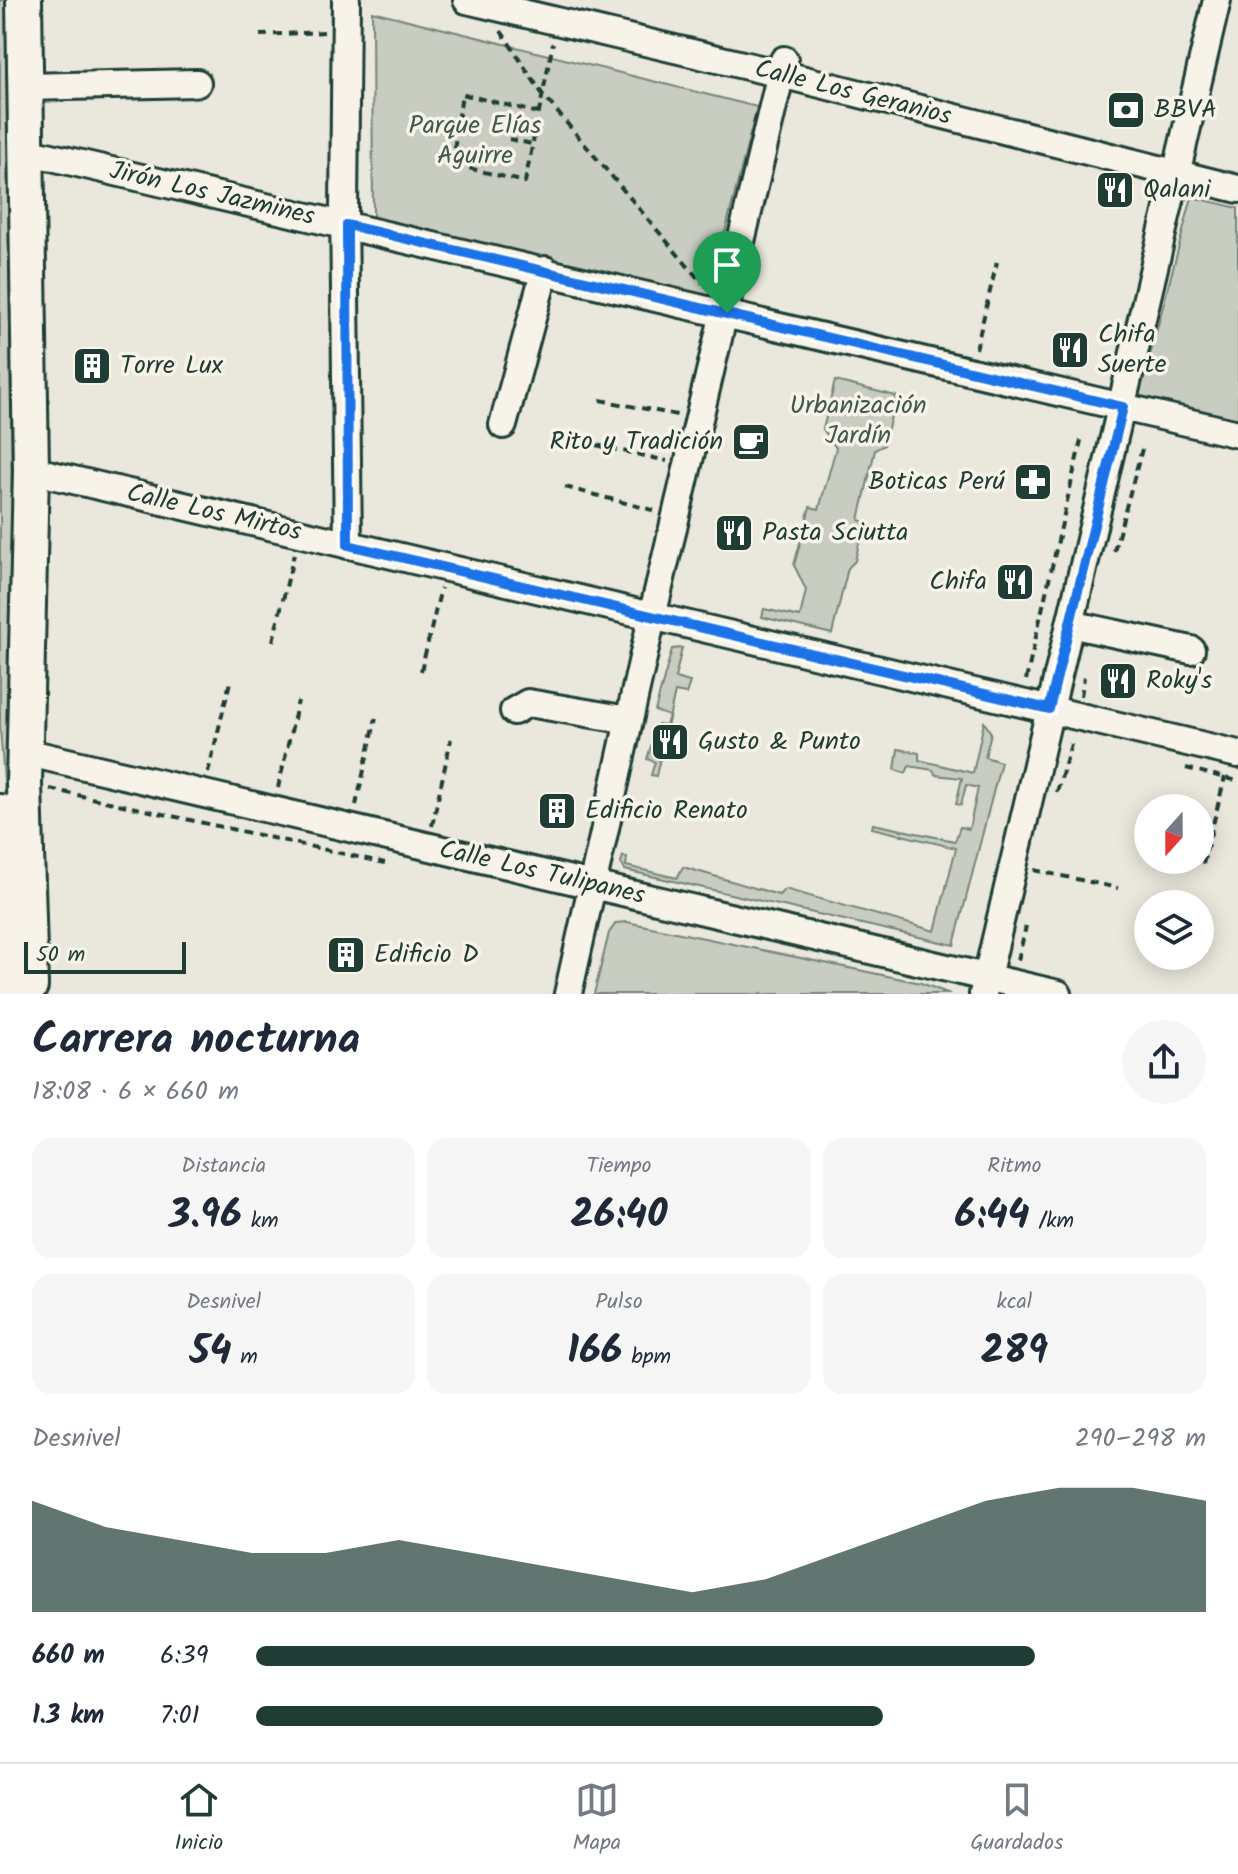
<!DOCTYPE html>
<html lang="es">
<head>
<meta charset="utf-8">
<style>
  :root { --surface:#fff; --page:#f6f6f7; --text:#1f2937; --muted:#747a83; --line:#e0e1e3; --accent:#1f3d34 }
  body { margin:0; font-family:Kalam,sans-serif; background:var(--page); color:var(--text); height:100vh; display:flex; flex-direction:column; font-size:30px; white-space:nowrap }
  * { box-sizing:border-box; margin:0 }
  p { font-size:26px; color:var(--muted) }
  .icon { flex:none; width:44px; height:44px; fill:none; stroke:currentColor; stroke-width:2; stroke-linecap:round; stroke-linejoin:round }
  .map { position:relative; height:994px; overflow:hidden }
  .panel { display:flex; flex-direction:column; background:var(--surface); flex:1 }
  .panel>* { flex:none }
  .needle { width:52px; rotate:201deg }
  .controls { position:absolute; left:1134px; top:794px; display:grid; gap:16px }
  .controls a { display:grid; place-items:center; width:80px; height:80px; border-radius:50%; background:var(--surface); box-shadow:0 4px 20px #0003; font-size:40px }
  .scale { position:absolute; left:24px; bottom:20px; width:162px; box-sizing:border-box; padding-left:8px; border:4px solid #1f3d34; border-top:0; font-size:22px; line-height:28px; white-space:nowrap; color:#1f3d34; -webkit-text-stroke:6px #f7f3e8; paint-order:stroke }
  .pin { position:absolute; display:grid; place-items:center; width:68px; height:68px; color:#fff; margin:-82px -34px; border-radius:50% 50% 50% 0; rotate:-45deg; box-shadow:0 0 8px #0007 }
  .pin .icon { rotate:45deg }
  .round { display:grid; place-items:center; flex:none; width:84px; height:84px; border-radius:42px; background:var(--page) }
  .head { display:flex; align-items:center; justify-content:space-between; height:136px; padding:0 32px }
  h1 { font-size:44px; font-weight:600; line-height:60px }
  .stats { display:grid; grid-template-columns:repeat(3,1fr); gap:12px; height:136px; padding:8px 32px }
  .stats div { display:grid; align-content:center; border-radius:20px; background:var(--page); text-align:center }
  .stats b { font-size:40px; font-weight:600 }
  .stats small { font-size:22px; font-weight:400 }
  .stats p { font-size:22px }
  .chart { height:224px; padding:16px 32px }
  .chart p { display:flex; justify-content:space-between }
  .chart svg { width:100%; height:144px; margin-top:8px; fill:var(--accent); opacity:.7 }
  ul { padding:0 32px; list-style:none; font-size:26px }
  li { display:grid; grid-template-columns:128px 96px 1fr; align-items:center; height:60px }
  li i { height:20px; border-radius:10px; background:var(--accent) }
  .tab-bar { display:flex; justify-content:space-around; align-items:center; height:112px; border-top:2px solid var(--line); background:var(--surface); font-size:22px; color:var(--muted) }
  .tab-bar a { display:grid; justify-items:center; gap:4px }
  .tab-bar .active { color:var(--accent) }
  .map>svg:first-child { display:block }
  .green { fill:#c8ccc1; stroke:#74847a; stroke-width:2 }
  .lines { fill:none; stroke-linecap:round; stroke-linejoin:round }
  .minor-casing { stroke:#1f3d34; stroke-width:32 }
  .major-casing { stroke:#1f3d34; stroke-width:40 }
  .highway-casing { stroke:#1f3d34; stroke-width:44 }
  .path { stroke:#1f3d34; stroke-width:4; stroke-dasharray:8 6; stroke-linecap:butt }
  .minor { stroke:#f7f3e8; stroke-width:26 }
  .major { stroke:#f7f3e8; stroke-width:34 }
  .highway { stroke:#f7f3e8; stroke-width:38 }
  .route-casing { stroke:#fff; stroke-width:16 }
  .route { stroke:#1a73e8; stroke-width:10 }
  .labels { text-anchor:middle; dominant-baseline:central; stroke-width:7; stroke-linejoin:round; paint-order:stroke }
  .street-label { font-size:26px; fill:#1f3d34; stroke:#f7f3e8 }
  .poi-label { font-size:26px; fill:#1f3d34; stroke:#f7f3e8; text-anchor:start }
  .park-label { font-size:26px; fill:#415a50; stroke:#f7f3e8 }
</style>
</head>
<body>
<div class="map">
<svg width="1238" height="994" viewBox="0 0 1238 994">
  <rect width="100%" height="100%" fill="#eae8dd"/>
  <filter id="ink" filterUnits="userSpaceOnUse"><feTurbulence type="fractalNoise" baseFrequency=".0125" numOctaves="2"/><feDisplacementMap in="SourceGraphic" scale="16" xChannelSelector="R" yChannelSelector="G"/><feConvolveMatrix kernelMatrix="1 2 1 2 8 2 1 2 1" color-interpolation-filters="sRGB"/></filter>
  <g filter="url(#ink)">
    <g class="green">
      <path d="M0 0H7L16 939 0 728Z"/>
      <path d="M372 11 757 107 708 299 373 221Z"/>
      <path d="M1192 197 1238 208V425L1138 400Z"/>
      <path d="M835 381 896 396 884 445 875 450 859 520 864 522 855 561 848 568 832 634 762 617 764 609 800 617 806 590 794 565 810 507 819 509 836 448 823 429Z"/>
      <path d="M682 648 675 678 690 682 686 694 675 692 656 776 651 775 655 762 647 759 658 724 666 725 669 716 655 711 672 649Z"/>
      <path d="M984 722 991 733 985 757 1001 762 954 945 625 870 621 863 623 856 627 858 626 866 677 878 683 867 779 895 785 889 935 931 956 848 872 828 873 824 955 841 960 827 969 829 978 788 966 785 961 805 956 804 962 778 936 775 933 770 909 766 906 773 895 770 898 749 919 753V760L973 773Z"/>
      <path d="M627 922 921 983 950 994H594L609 933 616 923Z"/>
    </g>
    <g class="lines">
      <g class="minor-casing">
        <g id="minor">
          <path d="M346 0 344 208 348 545"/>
          <path d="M467 0 781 74 1238 189"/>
          <path d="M25 87 197 83"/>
          <path d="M26 151 1238 434"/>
          <path d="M503 425 545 270"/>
          <path d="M31 470 1238 754"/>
          <path d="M1070 624 1191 650"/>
          <path d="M514 711 528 703 628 720"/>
          <path d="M25 752 1058 994"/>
          <path d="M568 994 655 604 784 60"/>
          <path d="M983 994 1217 0"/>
        </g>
      </g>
      <g class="major-casing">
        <path id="major" d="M24 0 31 470 24 784 30 986"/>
      </g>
      <g class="highway-casing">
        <path id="highway" d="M0 814 7 921 17 994"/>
      </g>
      <g class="path">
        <path d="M501 31 543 95 702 283"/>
        <path d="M260 35 325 32"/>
        <path d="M539 113 462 94 452 164 525 182 553 43"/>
        <path d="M509 139 532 144"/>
        <path d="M976 349 997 262"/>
        <path d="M600 400 677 415"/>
        <path d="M596 445 667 461"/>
        <path d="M565 487 656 511"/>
        <path d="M1114 551 1142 449"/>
        <path d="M273 641 294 554"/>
        <path d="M421 671 441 588"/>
        <path d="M1026 680 1082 436"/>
        <path d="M1081 696 1084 677"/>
        <path d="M1186 768 1238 781"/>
        <path d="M208 773 231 678"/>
        <path d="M278 788 298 701"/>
        <path d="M50 789 385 863"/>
        <path d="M1057 792 1072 741"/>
        <path d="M356 805 376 718"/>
        <path d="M432 826 451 739"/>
        <path d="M1203 864 1225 777"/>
        <path d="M1034 870 1118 888"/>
        <path d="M1018 960 1026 926"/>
      </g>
      <use href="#minor" class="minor"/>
      <use href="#major" class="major"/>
      <use href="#highway" class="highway"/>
    </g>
  </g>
  <g class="lines" filter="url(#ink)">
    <g class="route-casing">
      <path id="route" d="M347 225 1123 407 1049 709 348 545Z"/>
    </g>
    <use href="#route" class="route"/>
  </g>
  <defs>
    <g id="bank-square" transform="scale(2)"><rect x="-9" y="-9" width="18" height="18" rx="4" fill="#1f3d34" stroke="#f7f3e8"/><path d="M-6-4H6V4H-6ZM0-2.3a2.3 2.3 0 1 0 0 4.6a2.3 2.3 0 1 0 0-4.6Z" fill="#fff"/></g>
    <g id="restaurant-square" transform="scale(2)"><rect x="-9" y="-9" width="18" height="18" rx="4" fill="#1f3d34" stroke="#f7f3e8"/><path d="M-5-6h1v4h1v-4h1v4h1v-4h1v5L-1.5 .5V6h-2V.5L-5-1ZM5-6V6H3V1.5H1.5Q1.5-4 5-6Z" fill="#fff"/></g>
    <g id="building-square" transform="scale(2)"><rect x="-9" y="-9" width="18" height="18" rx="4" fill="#1f3d34" stroke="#f7f3e8"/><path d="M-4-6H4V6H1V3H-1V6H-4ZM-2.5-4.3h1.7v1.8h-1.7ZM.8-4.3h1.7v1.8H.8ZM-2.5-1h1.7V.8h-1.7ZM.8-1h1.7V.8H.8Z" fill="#fff"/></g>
    <g id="cafe-square" transform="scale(2)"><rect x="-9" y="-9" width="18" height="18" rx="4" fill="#1f3d34" stroke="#f7f3e8"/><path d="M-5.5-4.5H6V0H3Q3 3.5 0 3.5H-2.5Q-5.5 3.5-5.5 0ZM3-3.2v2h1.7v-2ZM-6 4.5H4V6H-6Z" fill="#fff"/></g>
    <g id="pharmacy-square" transform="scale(2)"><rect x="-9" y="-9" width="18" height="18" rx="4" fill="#1f3d34" stroke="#f7f3e8"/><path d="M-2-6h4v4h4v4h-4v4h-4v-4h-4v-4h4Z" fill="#fff"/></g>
  </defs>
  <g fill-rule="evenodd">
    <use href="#bank-square" x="1126" y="110"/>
    <use href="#restaurant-square" x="1115" y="190"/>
    <use href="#restaurant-square" x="1070" y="350"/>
    <use href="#building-square" x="92" y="366"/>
    <use href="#cafe-square" x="751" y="442"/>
    <use href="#pharmacy-square" x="1033" y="482"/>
    <use href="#restaurant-square" x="734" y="533"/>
    <use href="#restaurant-square" x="1015" y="582"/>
    <use href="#restaurant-square" x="1118" y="681"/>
    <use href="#restaurant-square" x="670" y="742"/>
    <use href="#building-square" x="557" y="811"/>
    <use href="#building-square" x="346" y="955"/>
  </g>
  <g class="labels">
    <g class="street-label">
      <text transform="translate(853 93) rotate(14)">Calle Los Geranios</text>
      <text transform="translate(212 194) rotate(13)">Jirón Los Jazmines</text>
      <text transform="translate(214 513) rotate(13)">Calle Los Mirtos</text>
      <text transform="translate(542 873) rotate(13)">Calle Los Tulipanes</text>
    </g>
    <g class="poi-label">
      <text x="1154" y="110">BBVA</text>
      <text x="1143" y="190">Qalani</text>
      <text x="1098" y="335">Chifa<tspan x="1098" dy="30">Suerte</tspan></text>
      <text x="120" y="366">Torre Lux</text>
      <text x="723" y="442" text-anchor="end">Rito y Tradición</text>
      <text x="1005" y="482" text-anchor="end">Boticas Perú</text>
      <text x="762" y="533">Pasta Sciutta</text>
      <text x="987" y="582" text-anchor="end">Chifa</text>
      <text x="1146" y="681">Roky's</text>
      <text x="698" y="742">Gusto &amp; Punto</text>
      <text x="585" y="811">Edificio Renato</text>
      <text x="374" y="955">Edificio D</text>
    </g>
    <g class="park-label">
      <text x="475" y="126">Parque Elías<tspan x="475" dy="30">Aguirre</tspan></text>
      <text x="858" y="406">Urbanización<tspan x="858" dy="30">Jardín</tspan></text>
    </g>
  </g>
</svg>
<div class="controls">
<a><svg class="needle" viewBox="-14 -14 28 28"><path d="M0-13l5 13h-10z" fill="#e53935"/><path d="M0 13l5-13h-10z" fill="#747a83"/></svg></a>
<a><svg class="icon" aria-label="layers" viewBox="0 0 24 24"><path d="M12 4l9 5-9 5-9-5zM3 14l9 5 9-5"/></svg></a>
</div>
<div class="scale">50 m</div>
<div class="pin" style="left:727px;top:313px;background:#1e9e55"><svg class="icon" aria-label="arrive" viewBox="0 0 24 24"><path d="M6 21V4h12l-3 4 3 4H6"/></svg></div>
</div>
<section class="panel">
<div class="head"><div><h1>Carrera nocturna</h1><p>18:08 · 6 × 660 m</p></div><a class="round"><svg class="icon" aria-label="share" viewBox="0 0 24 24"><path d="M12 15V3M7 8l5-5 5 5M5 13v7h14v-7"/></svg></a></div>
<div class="stats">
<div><p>Distancia</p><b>3.96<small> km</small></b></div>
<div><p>Tiempo</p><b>26:40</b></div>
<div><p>Ritmo</p><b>6:44<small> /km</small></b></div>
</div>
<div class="stats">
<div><p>Desnivel</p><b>54<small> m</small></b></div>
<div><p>Pulso</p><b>166<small> bpm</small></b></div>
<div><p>kcal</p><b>289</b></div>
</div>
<div class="chart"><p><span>Desnivel</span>290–298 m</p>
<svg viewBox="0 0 160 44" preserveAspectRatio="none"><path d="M0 44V10L10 18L20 22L30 26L40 26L50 22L60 26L70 30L80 34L90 38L100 34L110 26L120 18L130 10L140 6L150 6L160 10V44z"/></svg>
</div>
<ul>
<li><b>660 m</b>6:39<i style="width:82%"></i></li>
<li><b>1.3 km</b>7:01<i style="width:66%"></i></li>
</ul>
</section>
<nav class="tab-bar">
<a class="active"><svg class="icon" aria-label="home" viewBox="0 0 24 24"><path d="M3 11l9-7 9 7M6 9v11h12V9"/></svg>Inicio</a>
<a><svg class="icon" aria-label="map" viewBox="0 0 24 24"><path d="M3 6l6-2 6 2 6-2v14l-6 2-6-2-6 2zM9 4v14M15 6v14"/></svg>Mapa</a>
<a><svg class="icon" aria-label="saved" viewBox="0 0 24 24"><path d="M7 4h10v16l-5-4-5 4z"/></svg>Guardados</a>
</nav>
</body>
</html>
